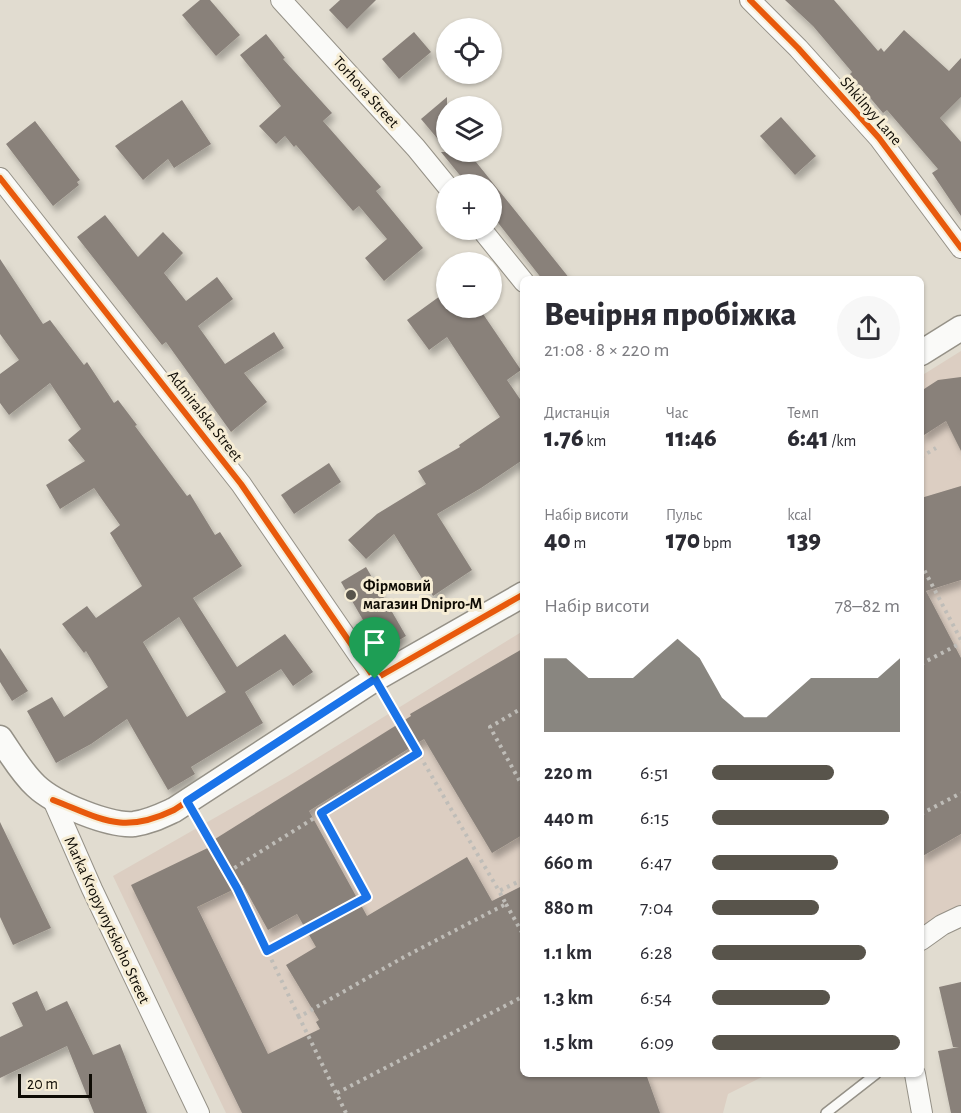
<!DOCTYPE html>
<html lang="uk">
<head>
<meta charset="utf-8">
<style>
  :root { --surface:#fff; --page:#f7f7f7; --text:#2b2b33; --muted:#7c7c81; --accent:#58544b }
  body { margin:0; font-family:"Alegreya Sans",sans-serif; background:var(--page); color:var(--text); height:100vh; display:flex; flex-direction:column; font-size:22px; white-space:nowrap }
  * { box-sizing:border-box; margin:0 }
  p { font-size:20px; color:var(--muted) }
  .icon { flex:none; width:33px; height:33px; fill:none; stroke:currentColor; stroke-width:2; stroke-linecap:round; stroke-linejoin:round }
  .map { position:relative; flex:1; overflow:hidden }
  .panel { position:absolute; left:520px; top:276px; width:404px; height:801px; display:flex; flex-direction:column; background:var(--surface); border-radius:9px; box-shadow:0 2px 4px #0004 }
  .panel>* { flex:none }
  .tools { position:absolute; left:436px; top:18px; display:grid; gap:12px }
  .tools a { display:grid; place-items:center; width:66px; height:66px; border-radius:50%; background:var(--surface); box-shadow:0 2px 4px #0004; font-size:30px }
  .scale { position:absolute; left:18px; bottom:15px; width:74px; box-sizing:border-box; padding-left:6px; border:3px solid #0e0b04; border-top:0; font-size:16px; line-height:21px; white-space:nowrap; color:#0e0b04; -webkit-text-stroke:4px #f6edd5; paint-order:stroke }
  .pin { position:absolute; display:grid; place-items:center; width:51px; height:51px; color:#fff; margin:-62px -26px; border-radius:50% 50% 50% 0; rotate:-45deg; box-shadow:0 0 6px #0007 }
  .pin .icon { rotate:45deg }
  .round { display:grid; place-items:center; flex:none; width:63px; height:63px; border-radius:32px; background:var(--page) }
  .headline { display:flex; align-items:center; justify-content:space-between; height:102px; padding:0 24px }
  h1 { font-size:33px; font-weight:800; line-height:45px }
  .figures { display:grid; grid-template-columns:repeat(3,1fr); gap:9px; height:102px; padding:6px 24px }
  .figures div { display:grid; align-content:center }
  .figures b { font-size:26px; font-weight:800 }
  .figures small { font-size:16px; font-weight:400 }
  .figures p { font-size:16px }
  .chart { height:168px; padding:12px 24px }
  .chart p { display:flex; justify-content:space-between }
  .chart svg { width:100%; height:108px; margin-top:6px; fill:var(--accent); opacity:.7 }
  ul { padding:0 24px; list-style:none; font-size:20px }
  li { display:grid; grid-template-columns:96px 72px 1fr; align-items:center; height:45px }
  li i { height:15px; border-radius:8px; background:var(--accent) }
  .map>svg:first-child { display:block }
  .commercial { fill:#dccec2 }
  .building { fill:#89817a; fill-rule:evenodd; filter:url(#shadow) }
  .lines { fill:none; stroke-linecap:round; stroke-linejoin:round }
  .service-casing { stroke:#959187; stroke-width:12 }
  .minor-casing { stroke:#959187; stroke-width:22 }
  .tertiary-casing { stroke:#959187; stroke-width:27 }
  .path { stroke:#bfbdb8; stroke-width:4; stroke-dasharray:3 4.5; stroke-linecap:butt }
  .service { stroke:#fafaf8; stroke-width:9 }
  .minor { stroke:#fafaf8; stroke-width:20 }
  .tertiary { stroke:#fafaf8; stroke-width:24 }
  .cycleway-casing { stroke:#f6edd5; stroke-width:10 }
  .cycleway { stroke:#e8590c; stroke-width:6 }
  .route-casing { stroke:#fff; stroke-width:12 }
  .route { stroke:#1a73e8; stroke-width:8 }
  .poi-dot { fill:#58544b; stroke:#f6edd5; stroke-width:2 }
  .labels { text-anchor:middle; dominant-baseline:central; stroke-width:6; stroke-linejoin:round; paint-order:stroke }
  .street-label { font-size:16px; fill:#0e0b04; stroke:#f6edd5 }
  .poi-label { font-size:16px; font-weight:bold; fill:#0e0b04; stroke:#f6edd5; text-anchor:start }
</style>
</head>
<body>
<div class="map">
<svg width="961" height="1113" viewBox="0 0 961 1113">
  <defs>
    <filter id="shadow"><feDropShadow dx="3.5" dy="6" stdDeviation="3" flood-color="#0004"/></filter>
  </defs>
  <rect width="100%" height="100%" fill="#e1dcd0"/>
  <g class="commercial">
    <path d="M961 351V912L921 931V376Z"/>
    <path d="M523 631 524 1074H768L728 1094 723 1113H226L113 876 288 776Z"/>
  </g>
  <g class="building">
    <path d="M200 0H210L240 35 216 56 182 15Z"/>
    <path d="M340 0H376L347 29 329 10Z"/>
    <path d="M785 0H834L878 51 881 48 884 52 904 30 949 71 961 58V97L940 118 961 142V216L932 173 938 169 887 110 883 113 850 74 852 72 813 26Z"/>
    <path d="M414 32 431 52 399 79 382 59Z"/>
    <path d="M266 34 285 58 283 59 332 113 323 121 381 187 376 191 423 248 384 281 365 258 387 239 359 206 353 211 296 145 294 147 285 136 276 144 259 126 281 106 240 55Z"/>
    <path d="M447 97V150L421 119Z"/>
    <path d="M182 100 211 144 174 168 168 159 143 180 115 146Z"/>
    <path d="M781 117 816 156 795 175 760 136Z"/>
    <path d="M35 121 80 180 77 182 79 185 53 206 6 144Z"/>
    <path d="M441 152H468L570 279H542L492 215V184H467Z"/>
    <path d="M105 215 138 257 163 232 183 253 164 273 186 301 217 277 233 299 198 326 225 364 274 332 284 348 244 373 267 402 231 432 166 342 162 345 77 237Z"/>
    <path d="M0 259 43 324 50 320 84 365 87 362 114 403 118 400 137 425 135 426 187 496 190 494 215 535 220 532 242 566 193 598 237 667 285 634 313 672 293 686 281 669 245 692 263 723 191 767 195 774 168 790 127 719 91 744 56 763 27 711 52 697 64 717 108 687 86 651 84 653 62 624 87 606 96 618 142 586 110 533 120 525 94 488 60 509 46 485 85 461 68 440 81 429 50 383 9 415 0 403V374L19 360 0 334ZM179 617 226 692 187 717 143 642Z"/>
    <path d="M447 291V308H479L521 370 507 380 524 405V459L481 488 437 514 472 570 433 596 394 534 366 559 348 540 377 514 426 484 418 471 460 447 459 445 500 417 447 337 429 350 407 320Z"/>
    <path d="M961 377V451L946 421 921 437V391L938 380Z"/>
    <path d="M329 463 341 482 294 514 281 495Z"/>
    <path d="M961 486V580L926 591 961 658V834L921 857V498Z"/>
    <path d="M366 567 406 636 381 651 341 582Z"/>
    <path d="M0 648 28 691 12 701 0 682Z"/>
    <path d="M524 648V834L492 853 424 739 309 811 367 916 467 857 492 901 524 885V1074H646L660 1113H242L131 885 218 843 215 839 411 716 410 714ZM243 885 268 930 297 914 316 947 286 965 319 1020 316 1022 320 1029 268 1054 197 907Z"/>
    <path d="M0 822 51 928 13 945 0 917Z"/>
    <path d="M961 982V1113H951L938 1051 959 1047H953L939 987Z"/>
    <path d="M37 991 46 1011 67 1001 93 1055 120 1044 147 1113H94L67 1046 0 1078V1037L23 1026 12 1003Z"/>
  </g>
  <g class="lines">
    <g class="service-casing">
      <path id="service" d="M826 1113 876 1074"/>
    </g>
    <g class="minor-casing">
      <g id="minor">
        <path d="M281 0 416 148 447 186"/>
        <path d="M750 0 798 48 879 138 961 248"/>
        <path d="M0 178 241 484 375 679"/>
        <path d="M482 230 524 282"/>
        <path d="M53 800 92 889 199 1113"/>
        <path d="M921 940 942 925 961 916"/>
        <path d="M915 1074 922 1113"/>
      </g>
    </g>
    <g class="tertiary-casing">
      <g id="tertiary">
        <path d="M921 353 961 328"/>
        <path d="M0 738C11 754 21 772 36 786 55 804 109 826 134 824 149 822 161 816 174 810L375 679 524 594"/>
      </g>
    </g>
    <g class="path">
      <path d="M921 457 936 448"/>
      <path d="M921 564 961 640"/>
      <path d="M921 664 961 643"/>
      <path d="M386 698 499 891 524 879"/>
      <path d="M524 707 490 727 524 789"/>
      <path d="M921 814 961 793"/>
      <path d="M199 820 237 888 299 1017"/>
      <path d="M228 872 418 753"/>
      <path d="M506 904 524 936"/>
      <path d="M267 951 367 897 321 813"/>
      <path d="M337 1093 524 996"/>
      <path d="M346 1113 299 1017 404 957 506 904 499 891"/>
    </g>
    <use href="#service" class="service"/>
    <use href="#minor" class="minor"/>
    <use href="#tertiary" class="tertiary"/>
    <g class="cycleway-casing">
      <g id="cycleway">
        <path d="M750 0 798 48 879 138 961 248"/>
        <path d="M0 178 241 484 375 679"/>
        <path d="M53 800C102 819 122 835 174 810L375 679 524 594"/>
      </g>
    </g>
    <use href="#cycleway" class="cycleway"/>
  </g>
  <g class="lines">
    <g class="route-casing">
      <path id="route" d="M375 679 418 753 321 813 367 897 267 951 237 888 187 801Z"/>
    </g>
    <use href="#route" class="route"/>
  </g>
  <circle class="poi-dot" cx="351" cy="595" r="6"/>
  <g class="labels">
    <g class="street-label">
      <text transform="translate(366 92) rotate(48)">Torhova Street</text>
      <text transform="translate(871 111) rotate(49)">Shkilnyy Lane</text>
      <text transform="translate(205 416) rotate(52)">Admiralska Street</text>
      <text transform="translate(107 920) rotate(65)">Marka Kropyvnytskoho Street</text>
    </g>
    <g class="poi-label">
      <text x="363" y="586">Фірмовий<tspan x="363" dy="18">магазин Dnipro-M</tspan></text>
    </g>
  </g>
</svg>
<div class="tools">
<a><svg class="icon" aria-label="locate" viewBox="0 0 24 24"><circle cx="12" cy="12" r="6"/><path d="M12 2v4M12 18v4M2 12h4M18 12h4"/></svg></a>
<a><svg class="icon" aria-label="layers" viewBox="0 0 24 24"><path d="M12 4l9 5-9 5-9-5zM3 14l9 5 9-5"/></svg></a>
<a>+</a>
<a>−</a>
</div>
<div class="scale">20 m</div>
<div class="pin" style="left:375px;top:679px;background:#1e9e55"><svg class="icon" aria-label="arrive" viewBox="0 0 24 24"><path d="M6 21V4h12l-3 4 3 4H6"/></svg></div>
<section class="panel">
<div class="headline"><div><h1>Вечірня пробіжка</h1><p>21:08 · 8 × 220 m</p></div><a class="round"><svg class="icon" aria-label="share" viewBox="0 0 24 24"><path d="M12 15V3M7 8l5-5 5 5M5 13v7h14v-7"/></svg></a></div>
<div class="figures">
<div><p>Дистанція</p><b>1.76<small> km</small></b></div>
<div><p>Час</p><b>11:46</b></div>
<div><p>Темп</p><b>6:41<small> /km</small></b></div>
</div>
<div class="figures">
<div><p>Набір висоти</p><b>40<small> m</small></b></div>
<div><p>Пульс</p><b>170<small> bpm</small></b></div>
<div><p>kcal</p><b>139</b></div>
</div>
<div class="chart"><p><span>Набір висоти</span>78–82 m</p>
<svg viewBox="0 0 160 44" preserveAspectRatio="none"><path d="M0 44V14L10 14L20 22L30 22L40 22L50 14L60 6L70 14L80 30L90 38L100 38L110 30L120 22L130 22L140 22L150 22L160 14V44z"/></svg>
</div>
<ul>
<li><b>220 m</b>6:51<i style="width:65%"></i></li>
<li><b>440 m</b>6:15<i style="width:94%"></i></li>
<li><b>660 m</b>6:47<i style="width:67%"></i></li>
<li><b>880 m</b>7:04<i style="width:57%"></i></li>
<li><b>1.1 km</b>6:28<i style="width:82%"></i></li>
<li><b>1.3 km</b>6:54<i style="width:63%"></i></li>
<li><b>1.5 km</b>6:09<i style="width:100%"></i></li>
</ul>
</section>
</div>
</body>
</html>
